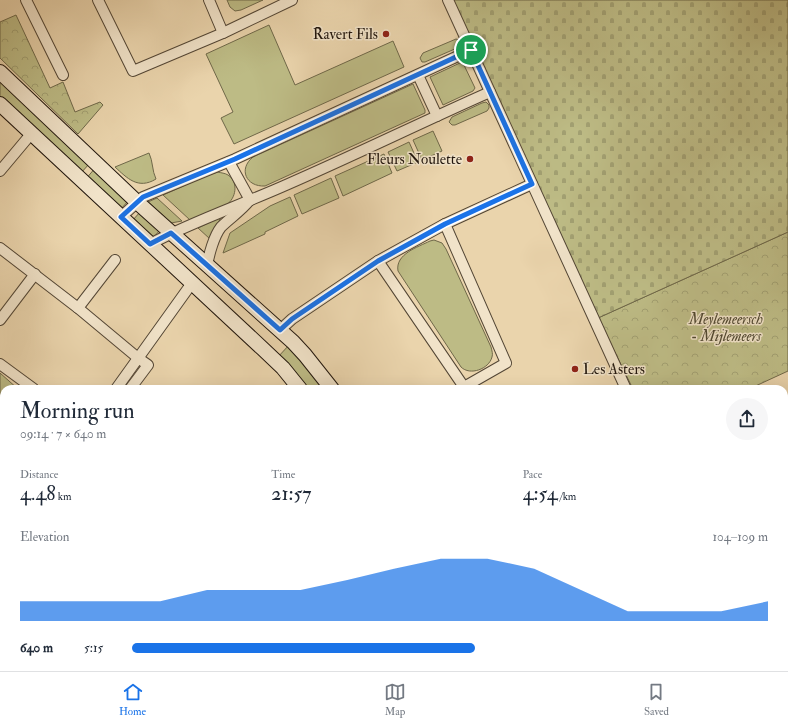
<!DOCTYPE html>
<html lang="en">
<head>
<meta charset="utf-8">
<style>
  :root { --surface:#fff; --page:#f6f6f7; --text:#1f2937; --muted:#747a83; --line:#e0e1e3; --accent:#1a73e8 }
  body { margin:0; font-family:"IM FELL Double Pica",serif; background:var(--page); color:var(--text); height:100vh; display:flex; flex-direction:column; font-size:15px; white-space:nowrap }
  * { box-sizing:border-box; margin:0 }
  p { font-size:13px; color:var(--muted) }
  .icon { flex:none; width:22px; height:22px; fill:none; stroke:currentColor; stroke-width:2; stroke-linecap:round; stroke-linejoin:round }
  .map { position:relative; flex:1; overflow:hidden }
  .details { position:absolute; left:0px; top:385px; width:788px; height:286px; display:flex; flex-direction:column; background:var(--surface); border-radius:12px 12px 0 0; box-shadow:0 4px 16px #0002 }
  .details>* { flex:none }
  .pin { position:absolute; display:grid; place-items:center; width:34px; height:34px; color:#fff; margin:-17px; border:2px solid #fff; border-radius:50%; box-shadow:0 1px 4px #0007 }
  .round { display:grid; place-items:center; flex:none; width:42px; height:42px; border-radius:21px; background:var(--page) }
  .overview { display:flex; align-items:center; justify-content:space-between; height:68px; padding:0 20px }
  h1 { font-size:22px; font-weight:600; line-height:30px }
  .figures { display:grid; grid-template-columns:repeat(3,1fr); gap:6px; height:68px; padding:4px 20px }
  .figures div { display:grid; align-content:center }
  .figures b { font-size:20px; font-weight:600 }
  .figures small { font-size:11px; font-weight:400 }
  .figures p { font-size:11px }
  .chart { height:112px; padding:8px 20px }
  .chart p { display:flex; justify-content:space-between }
  .chart svg { width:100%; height:72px; margin-top:4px; fill:var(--accent); opacity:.7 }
  ul { padding:0 20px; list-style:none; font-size:13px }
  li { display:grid; grid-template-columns:64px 48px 1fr; align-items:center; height:30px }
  li i { height:10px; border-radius:5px; background:var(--accent) }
  .menu { display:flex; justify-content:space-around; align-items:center; height:56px; border-top:1px solid var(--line); background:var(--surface); font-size:11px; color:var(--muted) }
  .menu a { display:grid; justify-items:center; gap:2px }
  .menu .on { color:var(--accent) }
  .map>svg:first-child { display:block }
  .green { fill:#bdbb85; stroke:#6f6849 }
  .forest { fill:url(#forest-crowns); stroke:#6f6849 }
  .cemetery { fill:url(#cemetery-stones); stroke:#6f6849 }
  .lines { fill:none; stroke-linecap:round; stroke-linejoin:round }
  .stream { stroke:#68776b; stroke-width:3 }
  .street-casing { stroke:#534635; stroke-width:12 }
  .secondary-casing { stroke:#21160d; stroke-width:16 }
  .primary-casing { stroke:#21160d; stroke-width:18 }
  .street { stroke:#f1e3c9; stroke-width:10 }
  .secondary { stroke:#f1e3c9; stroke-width:14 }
  .primary { stroke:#ead4ac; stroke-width:16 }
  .rail-casing { stroke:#21160d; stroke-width:4.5 }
  .rail { stroke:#f1e3c9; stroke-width:3; stroke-dasharray:9; stroke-linecap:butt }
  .primary-bridge-casing { stroke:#21160d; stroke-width:18; stroke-linecap:butt }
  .primary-bridge { stroke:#ead4ac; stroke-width:16 }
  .route-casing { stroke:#fff; stroke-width:8 }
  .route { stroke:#1a73e8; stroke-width:5 }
  .poi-dot { fill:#8f2418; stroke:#f1e3c9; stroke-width:1.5 }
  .labels { text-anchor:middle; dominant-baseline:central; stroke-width:3; stroke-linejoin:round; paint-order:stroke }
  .poi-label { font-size:15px; fill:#21160d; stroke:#f1e3c9; text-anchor:end }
  .park-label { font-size:15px; font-style:italic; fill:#504831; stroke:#f1e3c9 }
</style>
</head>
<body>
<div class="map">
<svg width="788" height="671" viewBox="0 0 788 671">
  <defs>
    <pattern id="forest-crowns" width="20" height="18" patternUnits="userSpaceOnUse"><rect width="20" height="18" fill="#bdbb85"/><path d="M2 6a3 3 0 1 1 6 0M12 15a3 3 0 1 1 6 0" fill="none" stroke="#a2a072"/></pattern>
    <pattern id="cemetery-stones" width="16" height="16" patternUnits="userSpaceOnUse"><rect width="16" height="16" fill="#bdbb85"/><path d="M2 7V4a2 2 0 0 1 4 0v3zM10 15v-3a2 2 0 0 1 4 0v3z" fill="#a2a072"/></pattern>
  </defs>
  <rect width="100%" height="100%" fill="#ead4ac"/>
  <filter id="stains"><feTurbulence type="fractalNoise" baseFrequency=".005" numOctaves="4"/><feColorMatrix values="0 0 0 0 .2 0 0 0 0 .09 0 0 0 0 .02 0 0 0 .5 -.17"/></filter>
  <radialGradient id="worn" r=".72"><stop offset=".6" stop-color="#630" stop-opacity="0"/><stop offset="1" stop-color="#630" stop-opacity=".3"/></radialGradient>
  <g class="green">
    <path d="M227 0H263L241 10 235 11 230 7Z"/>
    <path d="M269 25 295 85 393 41 404 67 234 144 221 118 233 112 206 54Z"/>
    <path d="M456 39 459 40 460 44 457 48 425 62H422L420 58 423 53Z"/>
    <path d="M462 62 463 63 475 88 473 91 443 105 430 77Z"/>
    <path d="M2 80 90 163 80 174 0 100V82Z"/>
    <path d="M413 84 425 110V113L265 186C246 187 238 169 253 157Z"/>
    <path d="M486 102 489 105V108L487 111 455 125H452L449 122 452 117 482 103Z"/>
    <path d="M433 131 442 151 422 160 413 140Z"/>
    <path d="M409 142 418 162 397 171 388 152Z"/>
    <path d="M149 153C153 161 152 171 156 179 138 190 127 178 115 167Z"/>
    <path d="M384 154 392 173 343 196 335 176Z"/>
    <path d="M96 167 128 201 121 209 85 180Z"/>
    <path d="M218 172C221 173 225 173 228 175 239 182 236 199 226 205L190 220 163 195 208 175Z"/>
    <path d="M331 178 339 198 302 214 294 195Z"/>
    <path d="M290 197 298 216 265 232V234L223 253 230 233 270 206Z"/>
    <path d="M157 198 182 221 171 223 148 202Z"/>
    <path d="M141 211 160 230 152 239 132 221Z"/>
    <path d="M218 218H220C219 224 213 233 210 239L198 228Z"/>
    <path d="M434 240 442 243 446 249 491 347C492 351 493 354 492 357 489 369 470 376 461 367L398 271C395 254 418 247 430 241Z"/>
    <path d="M290 344 328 389H306L277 358Z"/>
    <path d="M0 373 18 389H4V421L0 425Z"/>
    <path d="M98 667H142L147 671H103Z"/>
    <path d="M408 667H507L510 671H470L467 667 461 671H408Z"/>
  </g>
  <g class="forest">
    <path d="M16 15 50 88 63 82 75 112 100 102 103 105 78 134 0 58V22Z"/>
    <path d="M788 232V371L749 389H633L598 318Z"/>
  </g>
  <path class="cemetery" d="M451 0H788V232L598 318Z"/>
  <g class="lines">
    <path class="stream" d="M784 437 788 434"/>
    <g class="street-casing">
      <g id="street">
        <path d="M26 0 63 75"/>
        <path d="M98 0 133 71 223 33 292 0"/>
        <path d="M209 0 223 33"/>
        <path d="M448 0 626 389"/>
        <path d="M418 75 437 116"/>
        <path d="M229 162 250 200"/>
        <path d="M0 171 31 134"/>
        <path d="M121 217 143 197 235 159 471 50"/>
        <path d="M150 244C194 221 241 205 286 185 355 155 422 122 490 92"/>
        <path d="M0 248 78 308 138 358 148 365 130 389"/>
        <path d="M378 261 464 387 506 363 445 224"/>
        <path d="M207 266C209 254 214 236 221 227 230 218 241 211 249 201"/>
        <path d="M78 308 115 260"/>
        <path d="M0 320 35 274"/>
        <path d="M280 330 292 319 378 261 445 224 532 184"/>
        <path d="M0 364 34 389"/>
        <path d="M116 389 192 283"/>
        <path d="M0 440 4 435"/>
        <path d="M386 667 387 671"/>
        <path d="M398 671 399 667"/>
      </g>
    </g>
    <g class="secondary-casing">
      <g id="secondary">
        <path d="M0 72 137 202 293 342 305 355 332 389"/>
        <path d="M0 104 263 349 283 368 300 389"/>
      </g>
    </g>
    <g class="primary-casing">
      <g id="primary">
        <path d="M0 560 4 557"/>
        <path d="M784 629 788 630"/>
        <path d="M784 658 788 659"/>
      </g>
    </g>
    <use href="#street" class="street"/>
    <use href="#secondary" class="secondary"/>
    <use href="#primary" class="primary"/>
    <g class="rail-casing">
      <g id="rail">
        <path d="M0 523 4 526"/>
        <path d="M0 531 4 534"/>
        <path d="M0 547 4 550"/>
        <path d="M158 667 163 671"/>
        <path d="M180 667 185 671"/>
        <path d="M190 667 196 671"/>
        <path d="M211 667 216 671"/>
      </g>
    </g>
    <use href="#rail" class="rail"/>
    <g class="primary-bridge-casing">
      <path id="primary-bridge" d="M0 535 4 533"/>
    </g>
    <use href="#primary-bridge" class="primary-bridge"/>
  </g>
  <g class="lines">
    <g class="route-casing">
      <path id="route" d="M471 50 532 184 445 224 378 261 292 319 280 330 171 233 150 244 121 217 143 197 235 159Z"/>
    </g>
    <use href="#route" class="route"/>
  </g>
  <g class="poi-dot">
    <circle cx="386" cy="34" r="4"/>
    <circle cx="470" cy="159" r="4"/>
    <circle cx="575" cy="369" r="4"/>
  </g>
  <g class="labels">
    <g class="poi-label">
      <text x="378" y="34">Ravert Fils</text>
      <text x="462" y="159">Fleurs Noulette</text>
      <text x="583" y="369" text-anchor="start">Les Asters</text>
    </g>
    <g class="park-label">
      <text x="726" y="319">Meylemeersch<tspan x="726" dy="17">- Mijlemeers</tspan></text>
    </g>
  </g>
  <rect width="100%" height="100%" filter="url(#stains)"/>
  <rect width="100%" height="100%" fill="url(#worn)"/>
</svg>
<div class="pin" style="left:471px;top:50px;background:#1e9e55"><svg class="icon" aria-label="arrive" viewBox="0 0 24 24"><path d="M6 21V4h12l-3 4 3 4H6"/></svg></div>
<section class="details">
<div class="overview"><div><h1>Morning run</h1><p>09:14 · 7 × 640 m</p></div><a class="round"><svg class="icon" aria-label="share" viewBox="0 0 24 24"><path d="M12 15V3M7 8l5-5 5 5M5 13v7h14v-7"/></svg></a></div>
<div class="figures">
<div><p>Distance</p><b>4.48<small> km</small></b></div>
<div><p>Time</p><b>21:57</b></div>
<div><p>Pace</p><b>4:54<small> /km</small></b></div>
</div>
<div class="chart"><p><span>Elevation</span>104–109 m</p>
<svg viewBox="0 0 160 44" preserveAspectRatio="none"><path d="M0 44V32L10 32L20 32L30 32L40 25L50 25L60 25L70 19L80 12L90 6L100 6L110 12L120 25L130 38L140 38L150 38L160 32V44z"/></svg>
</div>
<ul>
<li><b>640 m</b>5:15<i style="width:54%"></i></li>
</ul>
</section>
</div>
<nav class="menu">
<a class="on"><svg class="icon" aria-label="home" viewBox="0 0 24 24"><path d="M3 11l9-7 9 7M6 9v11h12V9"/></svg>Home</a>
<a><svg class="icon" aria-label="map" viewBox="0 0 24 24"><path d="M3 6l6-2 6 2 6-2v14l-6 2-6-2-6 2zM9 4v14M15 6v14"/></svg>Map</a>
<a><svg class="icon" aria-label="saved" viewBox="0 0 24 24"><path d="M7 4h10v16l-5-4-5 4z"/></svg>Saved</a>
</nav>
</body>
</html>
